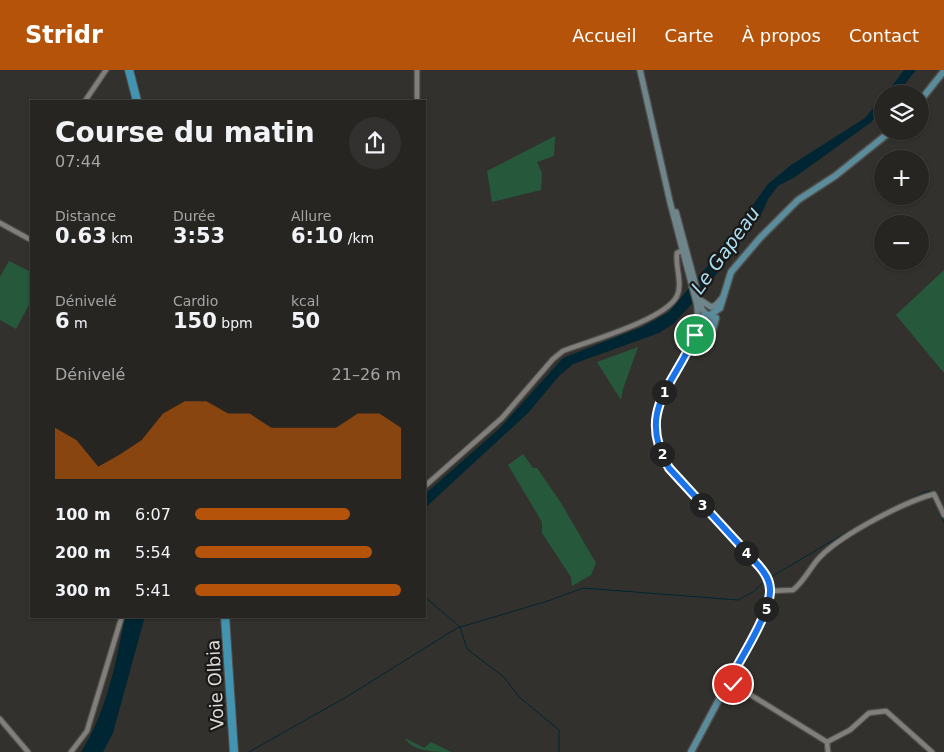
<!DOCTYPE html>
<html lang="fr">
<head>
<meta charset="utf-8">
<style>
  :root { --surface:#262522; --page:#32312f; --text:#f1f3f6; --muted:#a4a5a5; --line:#424240; --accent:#b45309 }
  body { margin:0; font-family:"DejaVu Sans",sans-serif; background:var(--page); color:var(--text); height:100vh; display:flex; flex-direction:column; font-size:19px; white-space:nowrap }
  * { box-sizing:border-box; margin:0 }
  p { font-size:16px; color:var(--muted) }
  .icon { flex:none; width:28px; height:28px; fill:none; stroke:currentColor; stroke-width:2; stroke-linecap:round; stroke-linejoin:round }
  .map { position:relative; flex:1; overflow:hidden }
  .panel { position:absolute; left:30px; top:30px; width:396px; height:518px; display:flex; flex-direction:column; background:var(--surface); border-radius:0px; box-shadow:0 1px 4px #0004,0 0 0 1px var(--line) }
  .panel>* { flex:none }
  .tools { position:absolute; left:874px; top:15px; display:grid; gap:10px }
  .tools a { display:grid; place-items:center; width:55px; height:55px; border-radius:50%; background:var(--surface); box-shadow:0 1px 4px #0004,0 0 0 1px var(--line); font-size:25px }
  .pin { position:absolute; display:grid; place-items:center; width:42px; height:42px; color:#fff; margin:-21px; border:2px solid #fff; border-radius:50%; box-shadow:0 1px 5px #0007 }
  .km { position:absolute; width:25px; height:25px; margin:-12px; border-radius:50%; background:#222; color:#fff; font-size:14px; line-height:25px; text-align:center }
  .round { display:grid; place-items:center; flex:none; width:52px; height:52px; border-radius:26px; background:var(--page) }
  .head { display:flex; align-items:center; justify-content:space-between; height:85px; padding:0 25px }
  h1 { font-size:28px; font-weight:700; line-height:38px }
  .figures { display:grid; grid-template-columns:repeat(3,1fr); gap:8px; height:85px; padding:5px 25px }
  .figures div { display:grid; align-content:center }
  .figures b { font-size:21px; font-weight:700 }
  .figures small { font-size:14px; font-weight:400 }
  .figures p { font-size:14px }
  .chart { height:140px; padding:10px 25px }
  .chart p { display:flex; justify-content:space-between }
  .chart svg { width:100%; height:90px; margin-top:5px; fill:var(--accent); opacity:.7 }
  ul { padding:0 25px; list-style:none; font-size:16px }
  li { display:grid; grid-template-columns:80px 60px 1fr; align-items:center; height:38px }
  li i { height:12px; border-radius:6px; background:var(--accent) }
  header { display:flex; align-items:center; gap:30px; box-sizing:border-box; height:70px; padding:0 25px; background:var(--accent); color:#fff }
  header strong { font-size:24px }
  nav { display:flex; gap:28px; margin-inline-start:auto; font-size:18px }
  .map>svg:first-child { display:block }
  .green { fill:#26593b }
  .water { fill:#002633 }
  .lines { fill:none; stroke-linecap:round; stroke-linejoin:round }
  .stream { stroke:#002633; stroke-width:1 }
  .street-casing { stroke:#514f4c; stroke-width:7 }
  .secondary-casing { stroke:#514f4c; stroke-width:8 }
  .primary-casing { stroke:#514f4c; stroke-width:9 }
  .highway-casing { stroke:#514f4c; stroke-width:10 }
  .street { stroke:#817f7b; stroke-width:4.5 }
  .secondary { stroke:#6e858b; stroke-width:5.5 }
  .primary { stroke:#5b8c9b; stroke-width:6 }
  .highway { stroke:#4294b1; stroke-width:8 }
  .route-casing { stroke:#fff; stroke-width:10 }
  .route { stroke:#1a73e8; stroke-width:6 }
  .labels { text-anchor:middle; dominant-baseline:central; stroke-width:4.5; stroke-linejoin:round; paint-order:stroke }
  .street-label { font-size:18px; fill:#dcdbd8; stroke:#1a1917 }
  .water-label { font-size:19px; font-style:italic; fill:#acdff4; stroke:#1a1917 }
</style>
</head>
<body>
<header>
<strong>Stridr</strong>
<nav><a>Accueil</a><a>Carte</a><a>À propos</a><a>Contact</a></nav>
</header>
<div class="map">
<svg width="944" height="682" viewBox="0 0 944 682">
  <rect width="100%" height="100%" fill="#33312d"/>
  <g class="green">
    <path d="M555 66 554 86 537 92 542 103 541 120 492 132 487 101Z"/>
    <path d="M9 191 31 202V231L16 259 0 250V207Z"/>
    <path d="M944 200V303L896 245Z"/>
    <path d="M638 277 623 319 621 330 597 292Z"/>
    <path d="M523 384 533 398H537L561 433 596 493 591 505 572 516 571 507 542 463V452L508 395Z"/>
    <path d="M405 668 424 678 431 672 451 682C436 682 412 682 405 668Z"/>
  </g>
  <g class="water">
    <path d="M904 0H916L897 24H886Z"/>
    <path d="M882 28V41L870 53 795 107 778 116 768 129 763 141 704 221 673 254 659 263 573 294 559 306 528 343 425 438V424L500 358 563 288 644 256 669 242 719 182 768 114 791 95 865 48Z"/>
    <path d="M125 546H145L113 663 103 682H81C107 641 116 593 125 546Z"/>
  </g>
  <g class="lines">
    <g class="stream">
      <path d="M933 428 944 453"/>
      <path d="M900 435 924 422 933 421"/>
      <path d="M851 460 863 454"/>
      <path d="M771 507 847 462"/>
      <path d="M425 527 460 557 467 579 504 607 519 627 559 660V682"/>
      <path d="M249 682 348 626 457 558 548 531 583 518 738 530 753 522 764 512"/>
    </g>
    <g class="street-casing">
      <g id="street">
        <path d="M85 31 106 0"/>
        <path d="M417 31V0"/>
        <path d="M0 153 31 170"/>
        <path d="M425 416 502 348 553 289 563 281C589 271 665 250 677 226 683 214 675 196 677 183L685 179"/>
        <path d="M770 521 793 520C805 511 811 495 822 485 845 463 904 432 934 424L944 445"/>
        <path d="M728 611 827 672 850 660 869 643 886 641 932 682"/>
        <path d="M0 649 28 682"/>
        <path d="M827 672 828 682"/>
        <path d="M71 682 87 661 122 546"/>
      </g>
    </g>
    <g class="secondary-casing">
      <g id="secondary">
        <path d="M640 0 670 132 697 235 698 249"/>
        <path d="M676 142 702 239 706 244"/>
        <path d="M702 231 711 237 716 235 722 228"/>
      </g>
    </g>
    <g class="primary-casing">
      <g id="primary">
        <path d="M920 31 944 1"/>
        <path d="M710 245 720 238 731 202 760 168 798 130 835 106 891 61"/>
        <path d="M694 272 705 263 713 259 716 248"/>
        <path d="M691 682 765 543 770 521 764 502 675 405C633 353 668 322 691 275 696 266 695 257 698 249L706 244 712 247 714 251"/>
      </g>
    </g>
    <g class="highway-casing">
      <g id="highway">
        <path d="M129 0 137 31"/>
        <path d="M225 546 234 682"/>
      </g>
    </g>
    <use href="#street" class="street"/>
    <use href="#secondary" class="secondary"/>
    <use href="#primary" class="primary"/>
    <use href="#highway" class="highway"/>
  </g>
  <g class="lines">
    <g class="route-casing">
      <path id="route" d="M695 265C675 315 635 340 669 398L759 496C765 503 770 510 770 520 771 542 740 590 728 612L733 614"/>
    </g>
    <use href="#route" class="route"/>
  </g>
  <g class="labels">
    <g class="street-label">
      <text transform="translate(215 615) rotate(-93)">Voie Olbia</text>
    </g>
    <g class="water-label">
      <text transform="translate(725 180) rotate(-54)">Le Gapeau</text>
    </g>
  </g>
</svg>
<div class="tools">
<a><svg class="icon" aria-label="layers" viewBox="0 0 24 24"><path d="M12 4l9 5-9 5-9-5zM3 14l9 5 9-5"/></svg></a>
<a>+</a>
<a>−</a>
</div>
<div class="pin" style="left:695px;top:265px;background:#1e9e55"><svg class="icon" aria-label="arrive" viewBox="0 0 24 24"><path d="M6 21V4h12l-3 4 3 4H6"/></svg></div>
<div class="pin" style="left:733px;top:614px;background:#d93025"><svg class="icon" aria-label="check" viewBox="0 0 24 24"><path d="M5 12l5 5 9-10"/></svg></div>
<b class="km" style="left:664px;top:322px">1</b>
<b class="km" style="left:662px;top:384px">2</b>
<b class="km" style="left:702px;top:435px">3</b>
<b class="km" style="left:746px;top:483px">4</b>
<b class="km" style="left:766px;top:539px">5</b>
<section class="panel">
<div class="head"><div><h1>Course du matin</h1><p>07:44</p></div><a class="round"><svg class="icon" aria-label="share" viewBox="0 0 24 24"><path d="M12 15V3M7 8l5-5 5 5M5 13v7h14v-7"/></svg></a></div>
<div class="figures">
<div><p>Distance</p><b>0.63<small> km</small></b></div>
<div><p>Durée</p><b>3:53</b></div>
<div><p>Allure</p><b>6:10<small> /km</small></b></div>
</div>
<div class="figures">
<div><p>Dénivelé</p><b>6<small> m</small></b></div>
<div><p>Cardio</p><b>150<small> bpm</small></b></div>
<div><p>kcal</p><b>50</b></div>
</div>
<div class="chart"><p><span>Dénivelé</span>21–26 m</p>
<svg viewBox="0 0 160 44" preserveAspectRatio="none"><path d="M0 44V19L10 25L20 38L30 32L40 25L50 12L60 6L70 6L80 12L90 12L100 19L110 19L120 19L130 19L140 12L150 12L160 19V44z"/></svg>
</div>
<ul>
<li><b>100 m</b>6:07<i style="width:75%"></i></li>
<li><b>200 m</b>5:54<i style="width:86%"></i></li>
<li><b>300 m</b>5:41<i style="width:100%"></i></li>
</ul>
</section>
</div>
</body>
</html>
